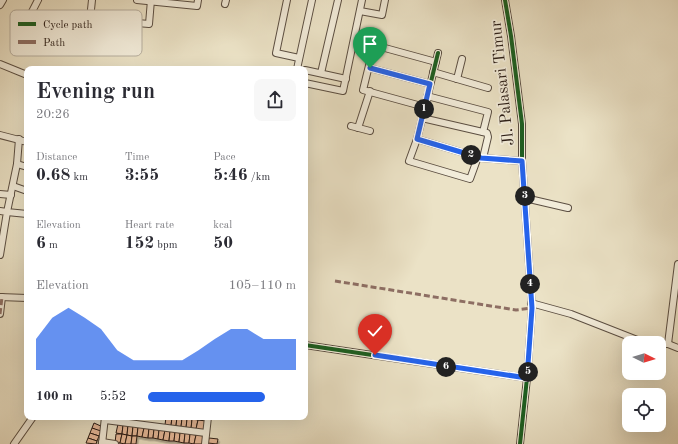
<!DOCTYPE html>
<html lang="en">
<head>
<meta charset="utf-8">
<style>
  :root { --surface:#fff; --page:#f7f7f7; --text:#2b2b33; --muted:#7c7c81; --accent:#2563eb }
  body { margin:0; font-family:"Old Standard TT",serif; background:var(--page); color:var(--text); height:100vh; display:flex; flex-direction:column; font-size:15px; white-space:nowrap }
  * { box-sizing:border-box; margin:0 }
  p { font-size:13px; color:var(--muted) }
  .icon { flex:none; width:22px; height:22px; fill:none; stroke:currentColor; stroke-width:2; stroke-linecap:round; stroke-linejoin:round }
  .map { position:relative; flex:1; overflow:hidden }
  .drawer { position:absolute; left:24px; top:66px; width:284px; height:354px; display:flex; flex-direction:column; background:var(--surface); border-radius:8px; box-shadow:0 4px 16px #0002 }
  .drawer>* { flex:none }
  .needle { width:26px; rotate:95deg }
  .fabs { position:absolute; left:622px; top:336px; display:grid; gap:8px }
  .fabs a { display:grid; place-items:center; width:44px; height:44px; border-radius:8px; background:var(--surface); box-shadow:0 4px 16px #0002; font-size:20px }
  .pin { position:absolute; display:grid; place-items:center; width:34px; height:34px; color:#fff; margin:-41px -17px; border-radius:50% 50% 50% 0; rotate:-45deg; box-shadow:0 0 4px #0007 }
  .pin .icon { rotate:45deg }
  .km { position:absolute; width:20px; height:20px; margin:-10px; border-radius:50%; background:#222; color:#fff; font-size:11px; line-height:20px; text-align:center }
  .round { display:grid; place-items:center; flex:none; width:42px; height:42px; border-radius:8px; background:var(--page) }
  .head { display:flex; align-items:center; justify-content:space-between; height:68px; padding:0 12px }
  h1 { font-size:22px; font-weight:600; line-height:30px }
  .figures { display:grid; grid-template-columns:repeat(3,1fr); gap:6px; height:68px; padding:4px 12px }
  .figures div { display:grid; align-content:center }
  .figures b { font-size:17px; font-weight:600 }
  .figures small { font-size:11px; font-weight:400 }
  .figures p { font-size:11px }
  .chart { height:112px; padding:8px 12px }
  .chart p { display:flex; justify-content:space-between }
  .chart svg { width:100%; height:72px; margin-top:4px; fill:var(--accent); opacity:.7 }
  ul { padding:0 12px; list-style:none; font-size:13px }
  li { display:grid; grid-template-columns:64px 48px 1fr; align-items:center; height:30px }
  li i { height:10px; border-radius:5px; background:var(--accent) }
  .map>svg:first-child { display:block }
  .building { fill:#e6b999; stroke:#2b1d16; filter:url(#shadow) }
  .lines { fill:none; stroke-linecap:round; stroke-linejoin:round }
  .minor-casing { stroke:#5b4e42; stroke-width:8 }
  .minor { stroke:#f2ecda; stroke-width:6 }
  .quiet { stroke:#8d6e63; stroke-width:3; stroke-dasharray:6 3; stroke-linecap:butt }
  .cycleway-casing { stroke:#f2ecda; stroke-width:6 }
  .cycleway { stroke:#1b5e20; stroke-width:4 }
  .route-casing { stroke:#fff; stroke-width:8 }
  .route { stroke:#2563eb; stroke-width:5 }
  .labels { text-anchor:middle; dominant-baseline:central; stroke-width:3.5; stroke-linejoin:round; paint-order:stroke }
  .street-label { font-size:16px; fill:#2b1d16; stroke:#f2ecda }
  .key { fill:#f2ecda; stroke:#b6ae9f; stroke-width:1 }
  .key-label { font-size:11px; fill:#2b1d16 }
</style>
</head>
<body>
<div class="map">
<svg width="678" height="444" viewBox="0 0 678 444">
  <defs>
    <filter id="shadow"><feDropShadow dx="1.5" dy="2.5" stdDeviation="0" flood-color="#0004"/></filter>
  </defs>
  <rect width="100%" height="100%" fill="#ebe2c6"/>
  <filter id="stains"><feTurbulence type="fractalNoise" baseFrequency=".005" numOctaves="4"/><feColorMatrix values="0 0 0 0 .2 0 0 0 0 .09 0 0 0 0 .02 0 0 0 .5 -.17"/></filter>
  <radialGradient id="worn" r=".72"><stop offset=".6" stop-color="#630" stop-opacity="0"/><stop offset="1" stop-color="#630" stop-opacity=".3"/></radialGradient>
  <g class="building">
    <path d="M166 417H172L171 426 165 425Z"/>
    <path d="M172 417H177L176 426H171Z"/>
    <path d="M177 417 182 418 181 427 176 426Z"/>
    <path d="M182 418 187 419 186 428 181 427Z"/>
    <path d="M187 419H192L191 429 186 428Z"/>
    <path d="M192 419 198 420 196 429H191Z"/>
    <path d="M198 420 206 421 205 430 196 429Z"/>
    <path d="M94 423 103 427 101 432 92 428Z"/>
    <path d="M118 424 123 425 122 434 116 433Z"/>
    <path d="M123 425H128L127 435 122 434Z"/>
    <path d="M128 425 133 426 132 436 127 435Z"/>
    <path d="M133 426 138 427 137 436H132Z"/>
    <path d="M138 427 144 428 142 437 137 436Z"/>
    <path d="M92 428 101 431 99 436 90 433Z"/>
    <path d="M144 428H149L148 438 142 437Z"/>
    <path d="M149 428 154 429 153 438H148Z"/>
    <path d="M154 429 159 430 158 439 153 438Z"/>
    <path d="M159 430H165L163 440 158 439Z"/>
    <path d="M165 430 170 431 169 441 163 440Z"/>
    <path d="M170 431 175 432 174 441H169Z"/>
    <path d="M175 432 180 433 179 442 174 441Z"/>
    <path d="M90 433 99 436 97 441 88 438Z"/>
    <path d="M180 433H185L184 443 179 442Z"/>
    <path d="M185 433 190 434 189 443H184Z"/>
    <path d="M116 434H122L120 443H115Z"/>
    <path d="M122 434 127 435 125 444 120 443Z"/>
    <path d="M190 434 196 435 194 444 189 443Z"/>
    <path d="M127 435 132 436 131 444H125Z"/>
    <path d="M196 435 204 436 203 444H194Z"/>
    <path d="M132 436H137L136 444H131Z"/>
    <path d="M88 438 97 441 96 444 86 443Z"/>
    <path d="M209 438 218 439 217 444 208 443Z"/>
  </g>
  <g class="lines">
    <g class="minor-casing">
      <g id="minor">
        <path d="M137 0 197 6 198 0"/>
        <path d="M287 0 276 53 299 58"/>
        <path d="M505 0 511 36 522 124V161L532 308 527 378 520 444"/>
        <path d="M225 4 226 0"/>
        <path d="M0 5 3 0"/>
        <path d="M360 11 382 15 385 0"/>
        <path d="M31 14 149 24 151 0"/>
        <path d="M90 19 92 0"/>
        <path d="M22 31 38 0"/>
        <path d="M438 53 417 139 481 158 522 161"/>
        <path d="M0 64 27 75"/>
        <path d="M370 68 430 84"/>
        <path d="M297 69 312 0"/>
        <path d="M305 70 346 79"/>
        <path d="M433 72 488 88"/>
        <path d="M321 73 338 0"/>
        <path d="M457 79 462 59"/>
        <path d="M305 83 343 91 362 0"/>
        <path d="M427 96 488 112 483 132"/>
        <path d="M425 107 363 90 374 45 436 62"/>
        <path d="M422 118 487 133 488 137 483 158"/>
        <path d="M351 126 370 131"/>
        <path d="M358 128 370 91"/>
        <path d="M0 135 27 142"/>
        <path d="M19 139 17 164 7 212 27 214"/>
        <path d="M417 139 409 161 470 179 478 157"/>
        <path d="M17 164 27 167"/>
        <path d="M13 186 27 191"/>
        <path d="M0 194 11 195"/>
        <path d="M525 198 568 208"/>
        <path d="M0 211 7 212 0 255"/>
        <path d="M0 297 27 298"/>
        <path d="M531 303 571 314 645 343"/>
        <path d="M0 314 2 297"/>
        <path d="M659 344H668L678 348"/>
        <path d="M668 344 678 264"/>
        <path d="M305 345 527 378"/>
        <path d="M105 420 206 433"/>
        <path d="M102 442 115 444"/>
        <path d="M14 444 33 417"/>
        <path d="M102 444 105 417"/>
        <path d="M205 444 208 417"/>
      </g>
    </g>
    <use href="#minor" class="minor"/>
    <g class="quiet">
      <path d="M335 281 516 310 532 308"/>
      <path d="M0 314 2 297"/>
    </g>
    <g class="cycleway-casing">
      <g id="cycleway">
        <path d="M505 0 511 36 522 124V161L532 308 527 378 520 444"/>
        <path d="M438 53 417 139 481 158 522 161"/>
        <path d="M305 345 527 378"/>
      </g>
    </g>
    <use href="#cycleway" class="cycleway"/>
  </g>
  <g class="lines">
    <g class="route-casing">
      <path id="route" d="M370 68 430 84 417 139 481 158 522 161 532 308 527 378 375 355"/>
    </g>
    <use href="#route" class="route"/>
  </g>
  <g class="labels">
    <g class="street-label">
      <text transform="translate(503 83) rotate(-96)">Jl. Palasari Timur</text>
    </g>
  </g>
  <rect x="10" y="10" width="132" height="46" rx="6" class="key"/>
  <rect x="18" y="22" width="18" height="4" fill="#1b5e20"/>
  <rect x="18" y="40" width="18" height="4" fill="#8d6e63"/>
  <g class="key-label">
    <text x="43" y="28">Cycle path</text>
    <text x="43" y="46">Path</text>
  </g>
  <rect width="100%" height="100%" filter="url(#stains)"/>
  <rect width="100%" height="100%" fill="url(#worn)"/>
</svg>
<div class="fabs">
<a><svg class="needle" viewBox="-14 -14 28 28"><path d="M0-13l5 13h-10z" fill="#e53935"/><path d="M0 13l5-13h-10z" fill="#7c7c81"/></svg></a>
<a><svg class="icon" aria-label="locate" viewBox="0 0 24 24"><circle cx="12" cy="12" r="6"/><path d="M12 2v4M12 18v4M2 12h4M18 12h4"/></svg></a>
</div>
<div class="pin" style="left:370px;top:68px;background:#1e9e55"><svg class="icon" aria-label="arrive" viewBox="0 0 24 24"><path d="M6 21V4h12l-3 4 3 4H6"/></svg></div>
<div class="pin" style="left:375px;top:355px;background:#d93025"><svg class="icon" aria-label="check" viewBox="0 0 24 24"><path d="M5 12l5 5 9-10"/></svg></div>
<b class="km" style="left:424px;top:109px">1</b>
<b class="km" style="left:471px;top:155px">2</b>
<b class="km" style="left:525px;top:196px">3</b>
<b class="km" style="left:530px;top:284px">4</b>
<b class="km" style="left:528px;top:372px">5</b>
<b class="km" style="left:446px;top:367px">6</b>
<section class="drawer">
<div class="head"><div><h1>Evening run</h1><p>20:26</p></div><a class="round"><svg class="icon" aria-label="share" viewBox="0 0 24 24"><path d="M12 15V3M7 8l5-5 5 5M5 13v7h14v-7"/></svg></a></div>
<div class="figures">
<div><p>Distance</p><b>0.68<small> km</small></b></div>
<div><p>Time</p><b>3:55</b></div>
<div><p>Pace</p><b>5:46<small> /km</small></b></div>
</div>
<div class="figures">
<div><p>Elevation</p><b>6<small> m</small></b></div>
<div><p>Heart rate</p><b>152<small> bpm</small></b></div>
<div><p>kcal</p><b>50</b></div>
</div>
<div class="chart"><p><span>Elevation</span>105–110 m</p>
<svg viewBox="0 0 160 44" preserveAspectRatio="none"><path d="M0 44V25L10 12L20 6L30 12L40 19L50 32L60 38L70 38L80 38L90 38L100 32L110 25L120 19L130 19L140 25L150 25L160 25V44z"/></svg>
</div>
<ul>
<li><b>100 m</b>5:52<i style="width:79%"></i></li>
</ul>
</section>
</div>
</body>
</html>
